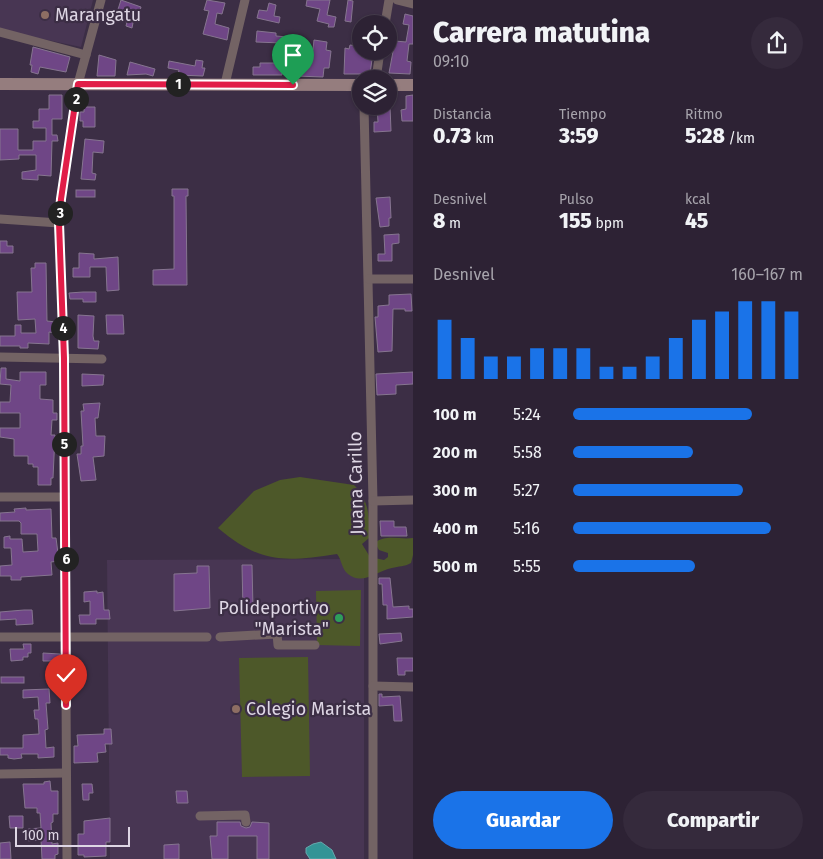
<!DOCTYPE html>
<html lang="es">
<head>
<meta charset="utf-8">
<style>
  :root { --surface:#2d2234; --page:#352a3c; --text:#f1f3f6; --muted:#a7a4ac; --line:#483f4f; --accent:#1a73e8 }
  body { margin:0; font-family:"Fira Sans",sans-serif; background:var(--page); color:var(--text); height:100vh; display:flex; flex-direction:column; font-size:19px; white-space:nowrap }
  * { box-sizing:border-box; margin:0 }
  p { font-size:16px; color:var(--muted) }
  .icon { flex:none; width:28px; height:28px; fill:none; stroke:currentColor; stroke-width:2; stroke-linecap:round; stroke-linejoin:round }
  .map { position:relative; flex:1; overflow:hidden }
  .side { display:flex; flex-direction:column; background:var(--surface); width:410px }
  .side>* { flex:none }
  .fabs { position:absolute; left:352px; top:15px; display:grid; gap:10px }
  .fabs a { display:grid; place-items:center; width:45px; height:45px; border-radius:50%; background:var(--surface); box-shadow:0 1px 4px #0004,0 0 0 1px var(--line); font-size:25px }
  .scale { position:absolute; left:15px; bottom:12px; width:115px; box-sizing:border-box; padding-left:5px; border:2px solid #ded6e4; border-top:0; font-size:14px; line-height:18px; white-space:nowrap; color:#ded6e4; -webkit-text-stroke:4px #3c2e45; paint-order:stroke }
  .pin { position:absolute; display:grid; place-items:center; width:42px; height:42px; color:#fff; margin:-51px -21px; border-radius:50% 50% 50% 0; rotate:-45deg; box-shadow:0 0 5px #0007 }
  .pin .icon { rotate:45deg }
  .km { position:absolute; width:25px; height:25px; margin:-12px; border-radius:50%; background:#222; color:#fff; font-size:14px; line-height:25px; text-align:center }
  .round { display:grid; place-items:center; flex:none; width:52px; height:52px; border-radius:26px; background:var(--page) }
  .summary { display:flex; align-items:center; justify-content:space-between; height:85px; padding:0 20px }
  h1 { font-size:28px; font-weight:800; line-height:38px }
  .stats { display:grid; grid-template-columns:repeat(3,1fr); gap:8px; height:85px; padding:5px 20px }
  .stats div { display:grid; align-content:center }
  .stats b { font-size:21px; font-weight:800 }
  .stats small { font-size:14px; font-weight:400 }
  .stats p { font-size:14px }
  .chart { height:140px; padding:10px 20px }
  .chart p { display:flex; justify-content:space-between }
  .chart svg { width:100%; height:90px; margin-top:5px; stroke:var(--accent); stroke-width:6 }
  .cta { display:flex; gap:10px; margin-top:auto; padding:10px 20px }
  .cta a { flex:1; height:58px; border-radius:30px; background:var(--accent); color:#fff; font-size:20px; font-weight:800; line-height:58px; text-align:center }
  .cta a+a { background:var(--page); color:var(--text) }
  ul { padding:0 20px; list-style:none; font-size:16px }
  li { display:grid; grid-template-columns:80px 60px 1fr; align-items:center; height:38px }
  li i { height:12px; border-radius:6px; background:var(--accent) }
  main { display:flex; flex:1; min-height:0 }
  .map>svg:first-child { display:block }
  .built { fill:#483653 }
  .green { fill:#4d5829 }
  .water { fill:#339496; stroke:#66a8ad }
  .building { fill:#6f4686; stroke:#867590 }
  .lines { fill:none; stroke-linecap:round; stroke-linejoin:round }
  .street { stroke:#736364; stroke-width:9 }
  .secondary { stroke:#957d7e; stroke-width:12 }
  .route-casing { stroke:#fff; stroke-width:10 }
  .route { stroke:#e11d48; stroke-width:6 }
  .education-dot { fill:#8d6e63; stroke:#3c2e45; stroke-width:2 }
  .leisure-dot { fill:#2e9e5b; stroke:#3c2e45; stroke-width:2 }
  .labels { text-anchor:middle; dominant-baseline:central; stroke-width:4.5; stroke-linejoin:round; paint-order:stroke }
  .poi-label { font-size:18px; fill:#ded6e4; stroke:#3c2e45; text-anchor:start }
  .street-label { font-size:18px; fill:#ded6e4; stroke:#3c2e45 }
</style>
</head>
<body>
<main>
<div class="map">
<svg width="413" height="859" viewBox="0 0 413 859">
  <rect width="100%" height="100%" fill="#3c2e45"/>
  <g class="built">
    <path d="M0 0H93L81 47 0 30Z"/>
    <path d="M364 559V859H110L107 560Z"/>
  </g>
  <g class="green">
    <path d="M300 477 354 485C369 499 370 519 369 538L362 544 370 557 384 560 388 557V553L379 550 375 543C385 534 400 540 413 538V555L411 563C404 567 399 566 392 568 377 571 362 586 348 574 341 568 342 560 337 554 284 562 261 564 218 528L254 491 280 480Z"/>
    <path d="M361 590 360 646 317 645 316 591Z"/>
    <path d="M308 657 310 776 242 777 239 658Z"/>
  </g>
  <path class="water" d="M321 842 332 850 336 859H310L306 853V848L313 844Z"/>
  <g class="building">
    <path d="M121 0 141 7 139 14 135 12 132 28 126 26 127 22 115 19Z"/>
    <path d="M207 0 225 3 222 14 217 13 215 24 229 28 227 40 203 34 209 11 204 10Z"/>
    <path d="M307 0H330L327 15 336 17 334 27H328L329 24 317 21 320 9 306 6Z"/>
    <path d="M348 0 353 1 351 22 345 21Z"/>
    <path d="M269 3 276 5 274 16 280 17 279 23 257 18 259 10 267 11Z"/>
    <path d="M405 14 413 16V44H409L407 61 411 62 410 74 389 73 395 41 406 42 409 25 403 24Z"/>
    <path d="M257 31 276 33V36L299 38 296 48 313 50 314 40 327 42 326 50 331 51 329 68H324L323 77 296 76 297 61 282 60V43L256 42Z"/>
    <path d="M350 45 357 46 356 50 373 52 370 74H344L345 48 349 49Z"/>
    <path d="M33 47 70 57 66 72 40 67 38 74 31 72 32 65H30Z"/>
    <path d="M99 55 116 60 115 76H97Z"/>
    <path d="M196 60 203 61 202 68H205L203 76 178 75 179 70 168 68 169 61 195 66Z"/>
    <path d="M130 62 155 69 153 76 146 74 127 75Z"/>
    <path d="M260 63H282V75H253V67H260Z"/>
    <path d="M49 95H62V119H52V135H57L58 141H52L51 176 38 175V180L22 179V172L36 170V155H19V159L0 160V129H18V150H33V141H46V128H33V121H39V109H49Z"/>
    <path d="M413 95V121H402L401 110 406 109V96Z"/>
    <path d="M377 106H390L391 131 374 132V122H378Z"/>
    <path d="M84 107H95V127H83V121H80V112H84Z"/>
    <path d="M85 139 104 141 103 153 93 152 92 173 96 174 95 180 81 179Z"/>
    <path d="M172 189H188V196H186L187 285H153V270L174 269V196H172Z"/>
    <rect x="76" y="190" width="19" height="7"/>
    <path d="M390 197 391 218H389V226L380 227 376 198Z"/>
    <path d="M399 234V243L392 244V261H378V254H385L384 235Z"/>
    <path d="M0 241H7V246H13V253H0Z"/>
    <path d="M79 253 94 254V259L118 257 119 290 107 291 106 267H90V277H73V268H79Z"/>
    <path d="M35 263H46L47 321 56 322V333L49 332V344L28 343V348H20V346H0V336H15V325H21V333H36L35 319 18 320 17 292H32L31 268H35Z"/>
    <path d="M83 292H96V302H83V299H70L69 293Z"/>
    <path d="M411 294 412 311H405V309H393L392 351 378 352 375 317H378V306L389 305V295Z"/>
    <path d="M78 315 94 316 93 336 94 341H99L98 349 78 348Z"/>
    <path d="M106 315H123L124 334H107Z"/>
    <path d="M1 368H6V379L20 381V372H46V385H40V399L53 400V413H57V420H52L51 435H55L53 478H51V485H38V467H33V464H28V456H14V439L0 437V428H20V413H0V402H10L11 385 0 384Z"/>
    <path d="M413 372V384L396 385V394L377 395 376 374Z"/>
    <path d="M82 374 104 375 103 385 82 386Z"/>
    <path d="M100 403 98 418H95L96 436H105L104 456 93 457 96 480 81 481 77 454H81V446H83L81 411H84L83 404Z"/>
    <path d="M26 508V510L51 509 52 538H56L59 561 51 562 52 575 21 577V580H11V576H0V566L12 565 11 548H4V537L10 536V539H22L23 552 38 551 37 534H21V523L19 521H0V513L15 512 14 509Z"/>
    <path d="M380 521H394V527H406L407 536H381Z"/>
    <path d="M242 565H252L253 609 243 610Z"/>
    <path d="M197 566H209L210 608 174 611V574L197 573Z"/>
    <path d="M379 578H390L393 607 409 606V609H413V617L387 619V605H383L382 584H379Z"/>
    <path d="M97 591V593L103 592 104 610H109L110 619H96V624H80L79 615H90V601L84 602V592Z"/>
    <path d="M24 610H32L33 624 16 625V619L0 620V612Z"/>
    <path d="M401 633 402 641 380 644 379 634Z"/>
    <path d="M23 644H31V653H28V657H23V660L11 661 10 649H24Z"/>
    <path d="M43 653 60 654V661H43Z"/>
    <path d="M397 658H413V671H405V675H398Z"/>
    <rect x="1" y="677" width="23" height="6"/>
    <path d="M49 689 50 703H46L48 729 45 730 46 748 54 747V757L38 758V754H21L22 758 14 759 8 758V755H0V748H23V735L39 734 38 719H35L34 710H39L38 697 23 698V690Z"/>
    <path d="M379 694H382V697L400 696 402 721H394L393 705 379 706Z"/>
    <path d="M104 729H111L112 744H105L106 752 97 753 98 762 74 763V746H78L77 735 104 734Z"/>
    <path d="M50 781 51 791H58V814H53V822L51 823 52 844 58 843V854L55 855V859H42L41 840 26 841V829L41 828 40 813H37V808H25L23 784H44V782Z"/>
    <path d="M82 784H92L93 793H89V800H83Z"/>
    <path d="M176 791H187L188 803H177Z"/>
    <path d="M9 816H23V828H10Z"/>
    <path d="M110 818V842H106V856L84 857V855H78V834H84V821Z"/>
    <path d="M217 822H240L241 826 246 828 250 827 252 822 269 823V859H257V836H228V859H212L210 836H217Z"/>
    <path d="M10 842 11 859H0V843Z"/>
    <path d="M179 844V859H164V845Z"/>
  </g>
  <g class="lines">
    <g class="street">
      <path d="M397 0 413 4"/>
      <path d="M385 24 389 0"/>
      <path d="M0 32 86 55"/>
      <path d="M376 79 380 51"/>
      <path d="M225 84 245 0"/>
      <path d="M364 106 373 501V859"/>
      <path d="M0 219 59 223"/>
      <path d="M369 279H413"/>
      <path d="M0 357 102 359"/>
      <path d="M0 497H65"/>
      <path d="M373 501 413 500"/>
      <path d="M0 637H207"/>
      <path d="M220 637 277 634 278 645H315"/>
      <path d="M373 686 413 687"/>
      <path d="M0 774 66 773"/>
      <path d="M200 816 245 815 246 822"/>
      <path d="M67 859 64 358 59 223 61 199 78 84 101 0"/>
    </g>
    <g class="secondary">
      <path d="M0 84 361 85"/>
      <path d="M389 85H413"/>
    </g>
  </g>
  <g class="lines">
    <g class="route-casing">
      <path id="route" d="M66 705 64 358 59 223 61 199 78 84 293 85"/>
    </g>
    <use href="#route" class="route"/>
  </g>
  <g class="education-dot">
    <circle cx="45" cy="15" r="5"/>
    <circle cx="236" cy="709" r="5"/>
  </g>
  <circle class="leisure-dot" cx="339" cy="618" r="5"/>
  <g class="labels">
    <g class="poi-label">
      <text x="55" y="15">Marangatu</text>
      <text x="329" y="608" text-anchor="end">Polideportivo<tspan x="329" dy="21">"Marista"</tspan></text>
      <text x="246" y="709">Colegio Marista</text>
    </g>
    <g class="street-label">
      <text transform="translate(356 483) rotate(-91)">Juana Carillo</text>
    </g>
  </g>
</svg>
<div class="fabs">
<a><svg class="icon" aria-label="locate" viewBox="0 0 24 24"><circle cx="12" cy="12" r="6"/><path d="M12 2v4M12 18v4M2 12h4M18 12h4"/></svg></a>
<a><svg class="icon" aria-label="layers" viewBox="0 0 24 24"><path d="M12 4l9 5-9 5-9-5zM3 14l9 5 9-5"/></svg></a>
</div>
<div class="scale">100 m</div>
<div class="pin" style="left:293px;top:85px;background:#1e9e55"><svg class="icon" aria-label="arrive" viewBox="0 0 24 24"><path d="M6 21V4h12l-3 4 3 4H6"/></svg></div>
<div class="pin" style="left:66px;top:705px;background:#d93025"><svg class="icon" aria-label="check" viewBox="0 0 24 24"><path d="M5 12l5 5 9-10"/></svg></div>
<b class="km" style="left:178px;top:84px">1</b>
<b class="km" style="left:76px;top:99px">2</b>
<b class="km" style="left:60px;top:213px">3</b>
<b class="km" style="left:63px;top:328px">4</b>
<b class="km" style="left:64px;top:444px">5</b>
<b class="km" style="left:66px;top:559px">6</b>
</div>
<section class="side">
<div class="summary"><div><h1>Carrera matutina</h1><p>09:10</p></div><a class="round"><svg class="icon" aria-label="share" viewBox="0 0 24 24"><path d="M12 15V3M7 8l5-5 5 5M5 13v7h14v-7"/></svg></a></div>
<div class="stats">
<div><p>Distancia</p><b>0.73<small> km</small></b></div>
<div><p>Tiempo</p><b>3:59</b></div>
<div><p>Ritmo</p><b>5:28<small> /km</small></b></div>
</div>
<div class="stats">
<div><p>Desnivel</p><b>8<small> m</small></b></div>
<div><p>Pulso</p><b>155<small> bpm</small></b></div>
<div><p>kcal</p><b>45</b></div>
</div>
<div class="chart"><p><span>Desnivel</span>160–167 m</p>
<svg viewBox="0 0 160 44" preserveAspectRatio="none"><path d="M5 44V15M15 44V24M25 44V33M35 44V33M45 44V29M55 44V29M65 44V29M75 44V38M85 44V38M95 44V33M105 44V24M115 44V15M125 44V11M135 44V6M145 44V6M155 44V11"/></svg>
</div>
<ul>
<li><b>100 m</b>5:24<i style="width:78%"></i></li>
<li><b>200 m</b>5:58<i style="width:52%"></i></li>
<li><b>300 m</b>5:27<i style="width:74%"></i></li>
<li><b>400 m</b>5:16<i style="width:86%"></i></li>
<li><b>500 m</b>5:55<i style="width:53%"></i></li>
</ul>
<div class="cta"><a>Guardar</a><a>Compartir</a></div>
</section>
</main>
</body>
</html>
